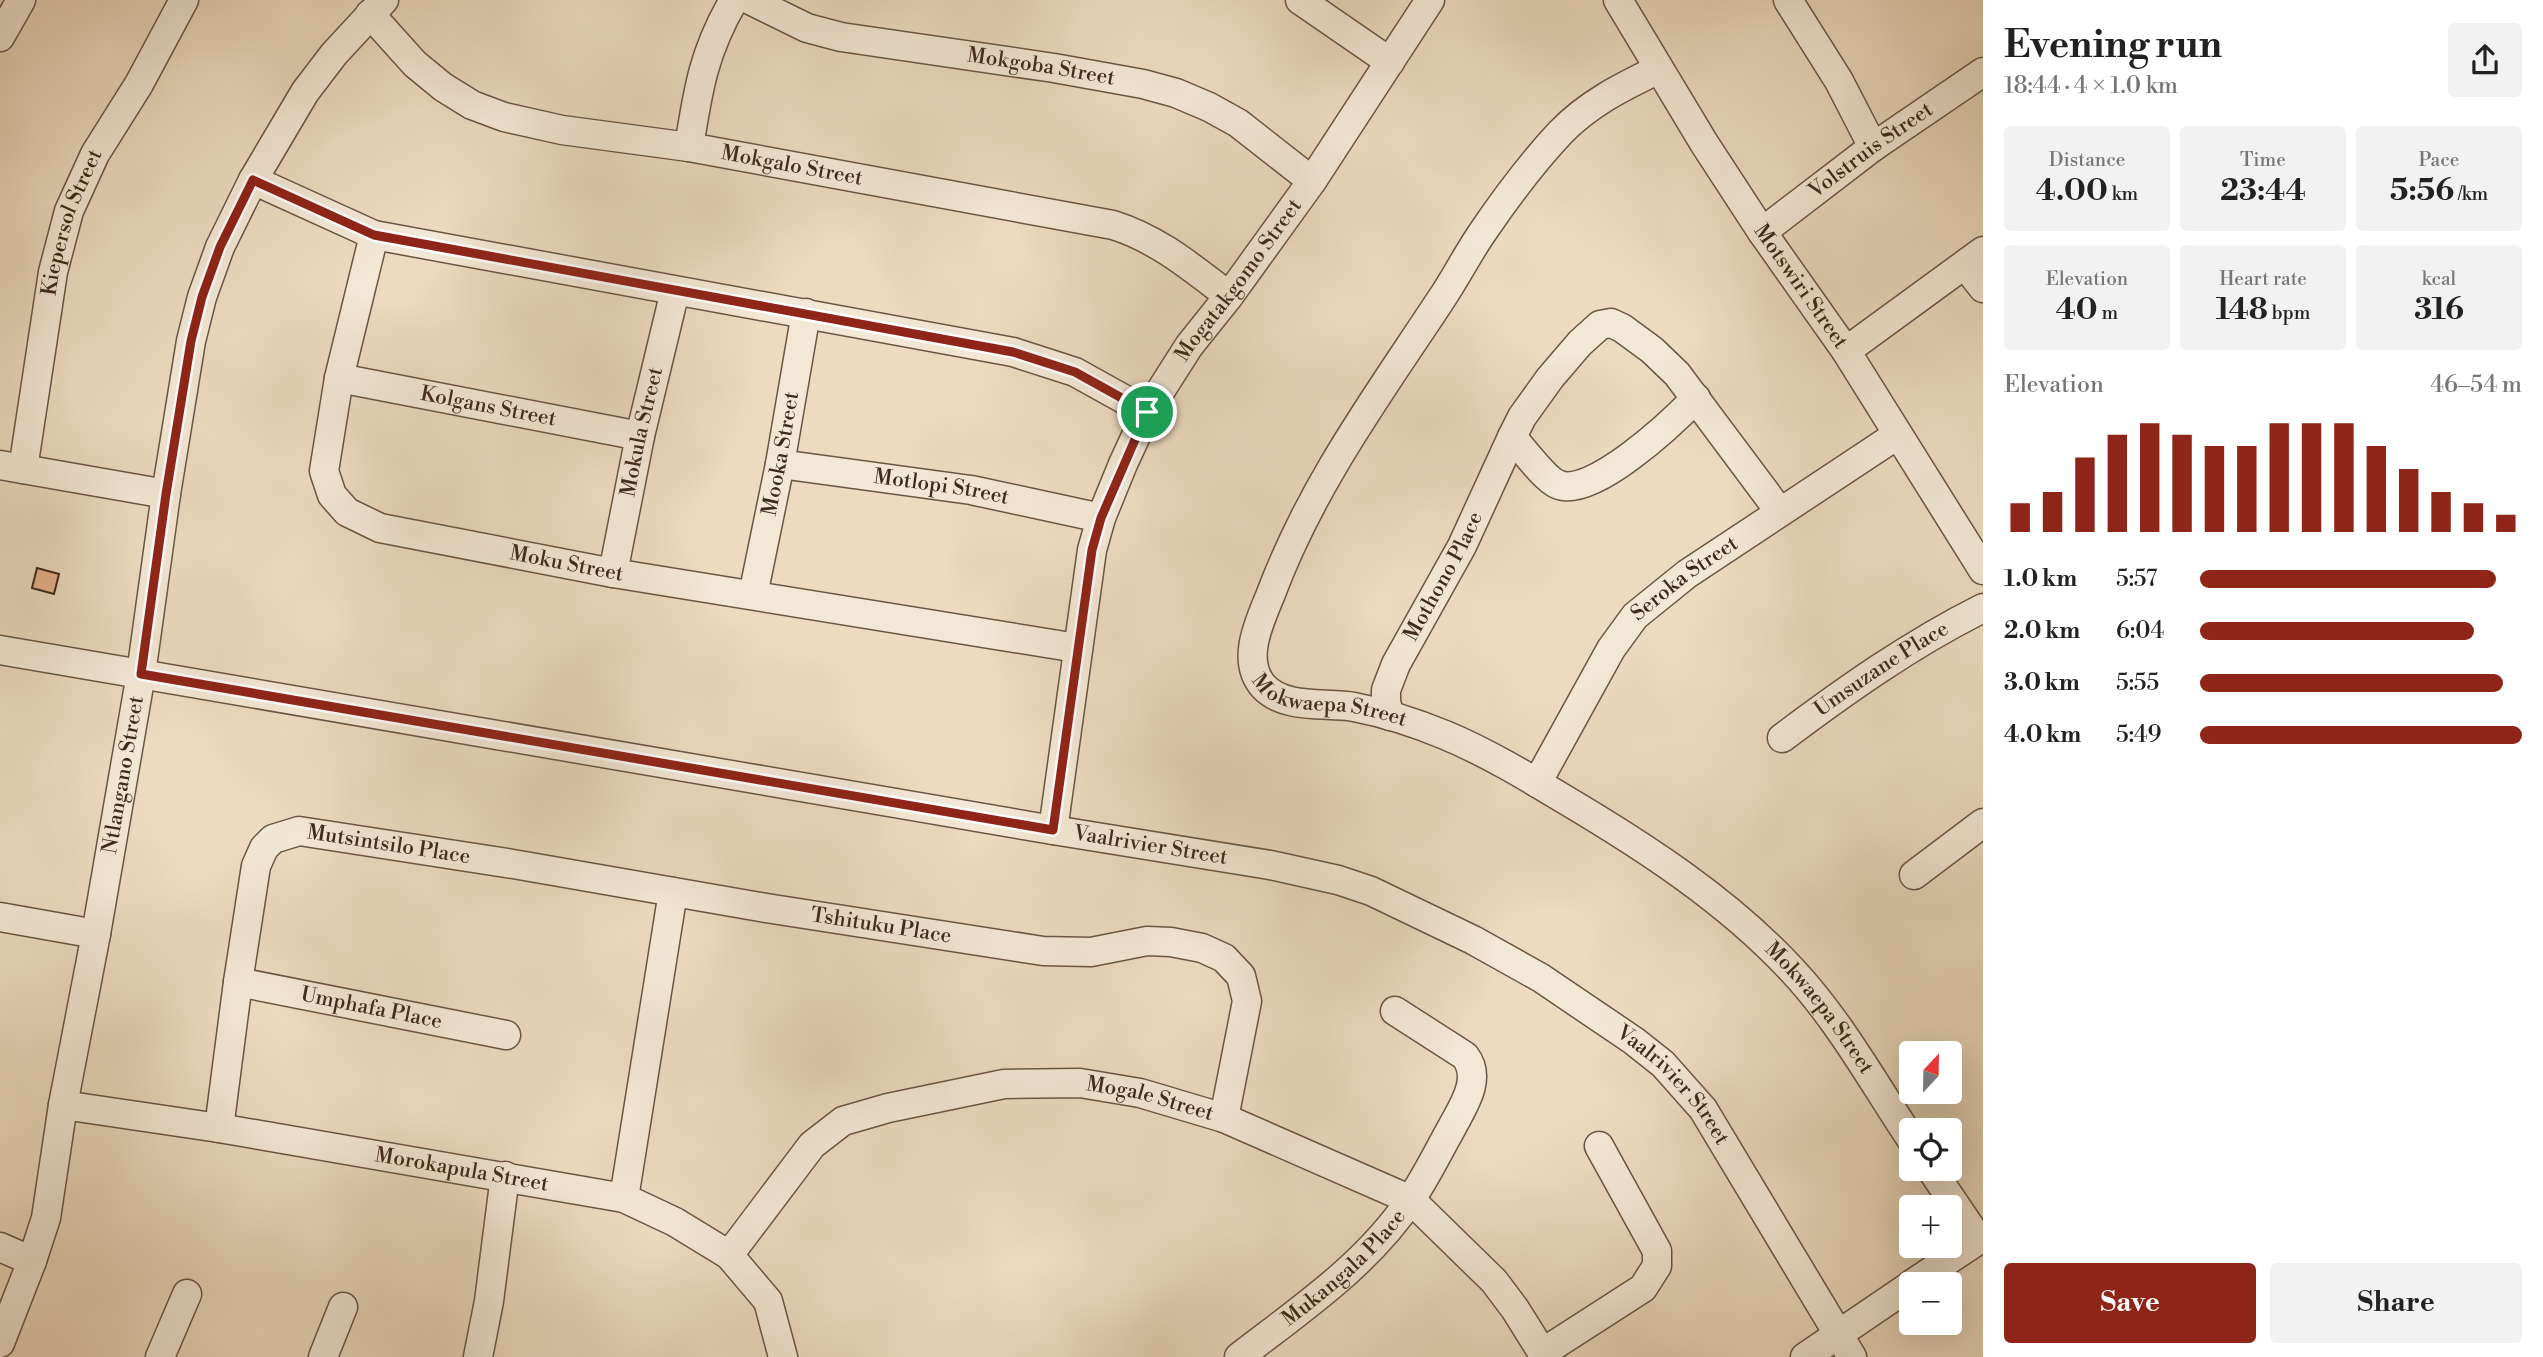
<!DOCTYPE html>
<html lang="en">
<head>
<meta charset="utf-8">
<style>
  :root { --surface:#fff; --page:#f2f2f2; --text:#222; --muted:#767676; --accent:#8f2418 }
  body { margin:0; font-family:"Libre Bodoni",serif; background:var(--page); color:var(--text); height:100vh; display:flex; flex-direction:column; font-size:26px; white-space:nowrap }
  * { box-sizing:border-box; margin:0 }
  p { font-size:23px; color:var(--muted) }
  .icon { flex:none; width:38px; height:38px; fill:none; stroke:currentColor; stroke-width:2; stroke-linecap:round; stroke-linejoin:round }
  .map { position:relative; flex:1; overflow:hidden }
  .sheet { display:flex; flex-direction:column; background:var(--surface); width:560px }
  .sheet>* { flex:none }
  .needle { width:46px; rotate:22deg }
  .fabs { position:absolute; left:1899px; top:1041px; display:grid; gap:14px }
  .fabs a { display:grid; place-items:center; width:63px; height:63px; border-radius:7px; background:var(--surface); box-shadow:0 7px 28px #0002; font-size:35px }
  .pin { position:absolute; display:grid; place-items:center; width:60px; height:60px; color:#fff; margin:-30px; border:4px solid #fff; border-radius:50%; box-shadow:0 2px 7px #0007 }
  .round { display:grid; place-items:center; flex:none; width:74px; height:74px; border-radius:7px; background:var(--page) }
  .head { display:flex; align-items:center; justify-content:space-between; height:119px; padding:0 21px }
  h1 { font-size:38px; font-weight:700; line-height:52px }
  .figures { display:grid; grid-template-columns:repeat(3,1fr); gap:10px; height:119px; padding:7px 21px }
  .figures div { display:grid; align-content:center; border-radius:7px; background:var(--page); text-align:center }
  .figures b { font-size:30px; font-weight:700 }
  .figures small { font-size:19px; font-weight:400 }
  .figures p { font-size:19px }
  .chart { height:196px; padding:14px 21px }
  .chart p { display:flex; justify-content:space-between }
  .chart svg { width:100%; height:126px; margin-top:7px; stroke:var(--accent); stroke-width:6 }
  .button { display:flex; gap:14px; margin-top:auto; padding:14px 21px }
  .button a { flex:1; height:80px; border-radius:7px; background:var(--accent); color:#fff; font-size:28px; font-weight:700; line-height:80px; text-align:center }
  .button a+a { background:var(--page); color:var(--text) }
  ul { padding:0 21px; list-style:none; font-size:23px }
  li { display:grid; grid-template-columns:112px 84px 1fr; align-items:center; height:52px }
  li i { height:18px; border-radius:9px; background:var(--accent) }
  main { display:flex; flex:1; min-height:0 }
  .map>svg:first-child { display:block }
  .building { fill:#e6b18d; stroke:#3e2a1b; stroke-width:2 }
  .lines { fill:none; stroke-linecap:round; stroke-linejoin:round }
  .minor-casing { stroke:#6a5644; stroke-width:31 }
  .minor { stroke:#f3e8d5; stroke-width:28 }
  .route-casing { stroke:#fff; stroke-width:14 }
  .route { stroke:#8f2418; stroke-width:9 }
  .labels { text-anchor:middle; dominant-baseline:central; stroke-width:5; stroke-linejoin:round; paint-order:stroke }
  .street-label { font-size:21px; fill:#3e2a1b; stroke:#f3e8d5 }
</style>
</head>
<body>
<main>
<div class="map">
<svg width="1983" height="1357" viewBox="0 0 1983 1357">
  <rect width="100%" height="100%" fill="#ecdbbf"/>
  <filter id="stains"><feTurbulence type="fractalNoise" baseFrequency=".00286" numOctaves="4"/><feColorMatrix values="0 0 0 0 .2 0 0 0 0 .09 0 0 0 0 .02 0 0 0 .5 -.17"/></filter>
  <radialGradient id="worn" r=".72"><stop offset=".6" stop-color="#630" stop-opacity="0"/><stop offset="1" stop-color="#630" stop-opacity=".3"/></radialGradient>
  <path class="building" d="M37 568 59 574 54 594 32 588Z"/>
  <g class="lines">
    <g class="minor-casing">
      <g id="minor">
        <path id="s1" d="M750 0 807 28 841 37 1054 68 1143 84 1176 93 1209 107 1238 123 1312 181"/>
        <path d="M1300 0 1390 62"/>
        <path id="s2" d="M1618 0 1704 143 1762 232 1846 351 1983 570"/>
        <path d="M1788 0 1839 81 1873 147"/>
        <path id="s3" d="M370 14 415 64 443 87 472 105 504 117 562 130 689 147 1113 225C1158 239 1192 268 1229 296"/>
        <path d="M0 37 21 0"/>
        <path id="s4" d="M1659 69C1622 87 1589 103 1560 133 1532 163 1505 199 1482 233 1467 255 1455 279 1440 301 1376 398 1311 486 1270 596 1259 623 1241 660 1263 686 1285 710 1325 702 1354 707 1385 713 1416 723 1445 735 1486 752 1526 776 1564 799 1645 847 1728 901 1792 970 1839 1020 1873 1082 1911 1139"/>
        <path d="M689 147C698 89 704 51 734 0"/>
        <path d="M253 180 374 235 1013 352 1075 372 1147 412"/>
        <path id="s5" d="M1762 232 1873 147 1983 72"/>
        <path id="s6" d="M374 235 339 378 324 471 332 495 347 512 380 528 613 573 1077 648"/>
        <path d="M1965 265 1983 288"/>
        <path d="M1846 351 1983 251"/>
        <path id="s7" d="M339 378 640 436"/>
        <path d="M1512 437C1522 448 1545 479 1557 484 1590 501 1674 421 1696 398"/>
        <path id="s8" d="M780 464 971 490 1101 518"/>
        <path d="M0 465 166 494"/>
        <path id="s9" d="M23 469 53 272 69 211 95 154 139 84 184 0"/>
        <path id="s10" d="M613 573 640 436 675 291"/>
        <path id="s11" d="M753 595 780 464 806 313"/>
        <path id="s12" d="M0 650 1053 830 1270 865 1338 880 1371 891 1473 940 1541 978 1634 1041 1663 1064 1703 1109 1852 1357"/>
        <path id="s13" d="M1390 716 1386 702V690L1396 664 1462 546 1512 437 1522 417 1550 378 1580 343 1600 325 1611 323 1622 328 1652 350 1677 374 1780 512"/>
        <path id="s14" d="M1782 738C1846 690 1911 644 1983 608"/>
        <path id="s15" d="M1537 783 1611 649 1635 616 1687 574 1897 435"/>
        <path id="s16" d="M1053 830 1092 550 1101 518 1123 464 1147 412 1189 346 1229 296 1312 181 1430 0"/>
        <path d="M1914 875 1983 823"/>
        <path d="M0 917 96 934"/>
        <path id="s17" d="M238 982 506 1035"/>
        <path id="s18" d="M63 1105 219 1128 624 1198 675 1222 729 1255 768 1301 783 1357"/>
        <path id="s19" d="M219 1128 238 982 256 866 264 848 273 839 299 831 513 864 766 908 1043 951 1091 952 1147 941 1171 942 1202 948 1224 958 1241 976 1247 1001 1224 1118"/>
        <path d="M1931 1169 1979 1240"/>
        <path d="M624 1198 673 892"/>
        <path d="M0 1247 32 1261"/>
        <path id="s20" d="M729 1255 812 1145 843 1121 888 1108 1004 1084 1080 1083 1140 1093 1224 1118 1411 1200 1494 1281 1515 1309 1545 1357"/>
        <path d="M1912 1284 1983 1237"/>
        <path id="s21" d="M0 1343 32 1261 46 1218 63 1105 96 934 141 674 166 494 191 341 202 297 220 247 253 180 305 92 334 54 384 0"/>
        <path d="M1542 1353 1643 1288 1657 1266V1251L1599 1146"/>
        <path d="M160 1357 187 1294"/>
        <path d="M323 1357 343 1307"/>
        <path d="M478 1357 489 1301 505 1176"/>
        <path id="s22" d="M1239 1357C1300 1310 1368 1264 1411 1199 1426 1177 1438 1152 1451 1129 1462 1108 1483 1079 1465 1056L1395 1011"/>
        <path d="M1805 1357 1911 1285"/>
      </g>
    </g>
    <use href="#minor" class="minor"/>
  </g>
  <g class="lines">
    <g class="route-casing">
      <path id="route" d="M253 180 374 235 1013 352 1075 372 1147 412 1101 518 1092 550 1053 830 141 674 166 494 191 341 202 297 220 247Z"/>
    </g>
    <use href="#route" class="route"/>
  </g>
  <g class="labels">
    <g class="street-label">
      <text stroke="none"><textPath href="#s1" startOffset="301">Mokgoba Street</textPath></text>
      <text stroke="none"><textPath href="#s5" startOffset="136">Volstruis Street</textPath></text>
      <text stroke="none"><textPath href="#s3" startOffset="464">Mokgalo Street</textPath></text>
      <text stroke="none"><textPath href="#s9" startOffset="252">Kiepersol Street</textPath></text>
      <text stroke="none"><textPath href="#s16" startOffset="592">Mogatakgomo Street</textPath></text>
      <text stroke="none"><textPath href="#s2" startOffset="340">Motswiri Street</textPath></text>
      <text stroke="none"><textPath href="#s7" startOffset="152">Kolgans Street</textPath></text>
      <text stroke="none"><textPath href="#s10" startOffset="144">Mokula Street</textPath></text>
      <text stroke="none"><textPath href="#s11" startOffset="144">Mooka Street</textPath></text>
      <text stroke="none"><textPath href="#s8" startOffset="163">Motlopi Street</textPath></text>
      <text stroke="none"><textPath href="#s6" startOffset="516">Moku Street</textPath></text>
      <text stroke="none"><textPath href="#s13" startOffset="154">Mothono Place</textPath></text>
      <text stroke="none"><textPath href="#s15" startOffset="256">Seroka Street</textPath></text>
      <text stroke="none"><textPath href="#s14" startOffset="121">Umsuzane Place</textPath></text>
      <text stroke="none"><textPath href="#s4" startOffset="831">Mokwaepa Street</textPath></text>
      <text stroke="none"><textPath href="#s21" startOffset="583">Ntlangano Street</textPath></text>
      <text stroke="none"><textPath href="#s19" startOffset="415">Mutsintsilo Place</textPath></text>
      <text stroke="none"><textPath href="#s12" startOffset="1167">Vaalrivier Street</textPath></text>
      <text stroke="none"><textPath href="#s19" startOffset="914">Tshituku Place</textPath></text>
      <text stroke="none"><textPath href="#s17" startOffset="136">Umphafa Place</textPath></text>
      <text stroke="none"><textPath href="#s4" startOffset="1421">Mokwaepa Street</textPath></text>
      <text stroke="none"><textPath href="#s12" startOffset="1755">Vaalrivier Street</textPath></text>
      <text stroke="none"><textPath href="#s20" startOffset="490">Mogale Street</textPath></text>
      <text stroke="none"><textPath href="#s18" startOffset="404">Morokapula Street</textPath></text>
      <text stroke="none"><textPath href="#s22" startOffset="138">Mukangala Place</textPath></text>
    </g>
  </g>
  <rect width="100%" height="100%" filter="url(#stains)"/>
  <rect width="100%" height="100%" fill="url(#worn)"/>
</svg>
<div class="fabs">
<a><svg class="needle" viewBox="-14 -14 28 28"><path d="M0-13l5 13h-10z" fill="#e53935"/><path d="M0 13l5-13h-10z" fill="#767676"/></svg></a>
<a><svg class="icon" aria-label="locate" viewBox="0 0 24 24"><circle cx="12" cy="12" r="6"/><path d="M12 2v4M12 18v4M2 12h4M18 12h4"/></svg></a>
<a>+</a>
<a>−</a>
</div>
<div class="pin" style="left:1147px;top:412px;background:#1e9e55"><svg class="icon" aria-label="arrive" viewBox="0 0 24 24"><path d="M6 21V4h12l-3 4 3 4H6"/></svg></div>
</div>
<section class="sheet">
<div class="head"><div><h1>Evening run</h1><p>18:44 · 4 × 1.0 km</p></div><a class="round"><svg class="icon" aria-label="share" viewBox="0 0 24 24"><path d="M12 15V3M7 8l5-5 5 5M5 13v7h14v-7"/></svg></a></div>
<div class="figures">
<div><p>Distance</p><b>4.00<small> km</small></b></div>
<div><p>Time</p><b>23:44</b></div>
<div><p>Pace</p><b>5:56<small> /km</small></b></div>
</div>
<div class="figures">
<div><p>Elevation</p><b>40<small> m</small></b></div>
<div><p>Heart rate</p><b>148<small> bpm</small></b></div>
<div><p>kcal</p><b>316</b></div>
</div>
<div class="chart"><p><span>Elevation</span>46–54 m</p>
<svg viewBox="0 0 160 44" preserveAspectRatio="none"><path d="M5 44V34M15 44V30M25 44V18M35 44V10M45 44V6M55 44V10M65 44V14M75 44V14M85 44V6M95 44V6M105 44V6M115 44V14M125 44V22M135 44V30M145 44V34M155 44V38"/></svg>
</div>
<ul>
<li><b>1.0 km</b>5:57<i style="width:92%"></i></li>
<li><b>2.0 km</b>6:04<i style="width:85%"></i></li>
<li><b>3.0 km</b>5:55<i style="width:94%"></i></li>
<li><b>4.0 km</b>5:49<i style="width:100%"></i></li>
</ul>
<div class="button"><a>Save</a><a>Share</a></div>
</section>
</main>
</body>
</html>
